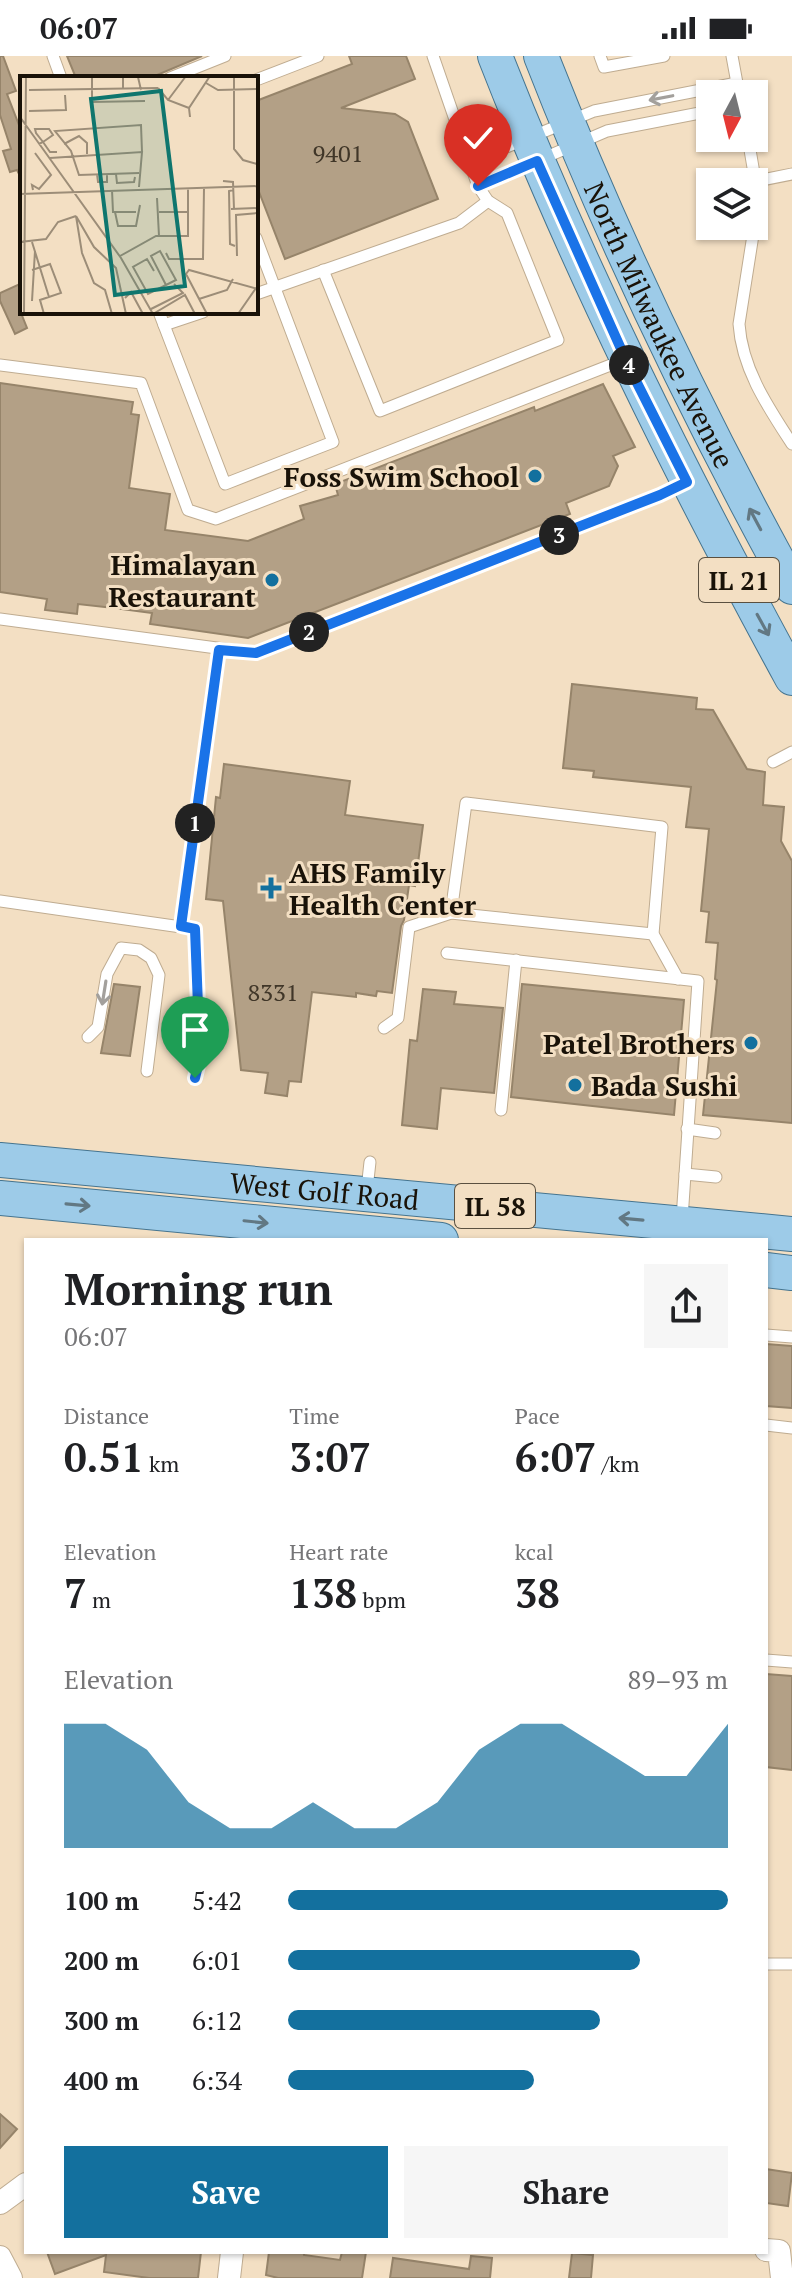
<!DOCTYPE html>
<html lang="en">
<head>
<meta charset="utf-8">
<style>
  :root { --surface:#fff; --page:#f6f6f6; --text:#202124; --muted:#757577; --accent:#13709e }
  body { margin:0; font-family:"PT Serif",serif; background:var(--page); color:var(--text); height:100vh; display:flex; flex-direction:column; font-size:30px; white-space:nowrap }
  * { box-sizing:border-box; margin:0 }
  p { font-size:26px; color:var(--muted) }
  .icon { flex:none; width:44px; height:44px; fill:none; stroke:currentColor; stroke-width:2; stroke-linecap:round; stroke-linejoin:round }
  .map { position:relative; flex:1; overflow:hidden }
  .sheet { position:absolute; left:24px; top:1182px; width:744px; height:1016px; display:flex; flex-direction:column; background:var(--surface); border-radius:0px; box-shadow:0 2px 6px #0004 }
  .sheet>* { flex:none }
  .needle { width:52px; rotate:187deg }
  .tools { position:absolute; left:696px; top:24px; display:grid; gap:16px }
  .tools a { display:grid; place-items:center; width:72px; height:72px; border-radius:0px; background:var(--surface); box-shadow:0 2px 6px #0004; font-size:40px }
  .pin { position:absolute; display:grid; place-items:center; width:68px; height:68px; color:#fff; margin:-82px -34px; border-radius:50% 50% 50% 0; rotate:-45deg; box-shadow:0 0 8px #0007 }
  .pin .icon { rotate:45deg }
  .km { position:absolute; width:40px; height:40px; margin:-20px; border-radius:50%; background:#222; color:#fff; font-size:22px; line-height:40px; text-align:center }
  .round { display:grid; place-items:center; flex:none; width:84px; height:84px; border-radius:0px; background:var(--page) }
  .head { display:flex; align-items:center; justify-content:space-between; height:136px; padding:0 40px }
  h1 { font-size:44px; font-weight:800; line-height:60px }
  .figures { display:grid; grid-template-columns:repeat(3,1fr); gap:12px; height:136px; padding:8px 40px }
  .figures div { display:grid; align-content:center }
  .figures b { font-size:40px; font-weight:800 }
  .figures small { font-size:22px; font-weight:400 }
  .figures p { font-size:22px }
  .chart { height:224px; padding:16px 40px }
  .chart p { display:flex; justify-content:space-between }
  .chart svg { width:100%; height:144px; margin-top:8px; fill:var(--accent); opacity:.7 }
  .cta { display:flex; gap:16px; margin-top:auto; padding:16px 40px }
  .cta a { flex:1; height:92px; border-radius:0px; background:var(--accent); color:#fff; font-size:32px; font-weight:800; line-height:92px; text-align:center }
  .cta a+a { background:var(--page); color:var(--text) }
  ul { padding:0 40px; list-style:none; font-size:26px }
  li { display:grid; grid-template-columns:128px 96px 1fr; align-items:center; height:60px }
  li i { height:20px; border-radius:10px; background:var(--accent) }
  .status { display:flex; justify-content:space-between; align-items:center; height:56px; padding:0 40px; background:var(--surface); direction:ltr }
  .status svg { height:22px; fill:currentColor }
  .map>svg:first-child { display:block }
  .building { fill:#b3a086; stroke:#96846a; stroke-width:2 }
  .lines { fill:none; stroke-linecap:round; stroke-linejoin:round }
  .service-casing { stroke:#bfac91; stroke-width:13 }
  .minor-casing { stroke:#bfac91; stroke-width:24 }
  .primary-casing { stroke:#45748f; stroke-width:36 }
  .service { stroke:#fff; stroke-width:11 }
  .minor { stroke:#fff; stroke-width:22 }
  .primary { stroke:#9dcbe8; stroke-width:34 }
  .oneway { stroke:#a3a09c }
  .oneway2 { stroke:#627883 }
  .route-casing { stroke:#fff; stroke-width:16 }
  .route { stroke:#1a73e8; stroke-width:10 }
  .poi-dot { fill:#13709e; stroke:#f3dfc3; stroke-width:3 }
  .labels { text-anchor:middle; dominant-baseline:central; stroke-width:6; stroke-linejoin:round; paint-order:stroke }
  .number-label { font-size:24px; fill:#403628 }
  .shield { fill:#f3dfc3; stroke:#5a5040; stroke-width:2 }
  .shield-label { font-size:26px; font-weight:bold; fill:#191208 }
  .street-label { font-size:28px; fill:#191208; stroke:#f3dfc3 }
  .poi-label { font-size:28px; font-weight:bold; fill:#191208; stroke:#f3dfc3; text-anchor:end }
  .inset-road { fill:none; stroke:#9c8d78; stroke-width:2 }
  .view { fill:#0f766e; fill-opacity:0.15; stroke:#0f766e; stroke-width:4 }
  .inset-edge { fill:none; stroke:#191208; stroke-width:4 }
</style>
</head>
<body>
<div class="status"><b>06:07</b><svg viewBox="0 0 49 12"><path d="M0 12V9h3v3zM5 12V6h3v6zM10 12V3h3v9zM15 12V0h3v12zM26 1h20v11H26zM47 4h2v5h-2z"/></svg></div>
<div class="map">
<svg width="792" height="2222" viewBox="0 0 792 2222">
  <rect width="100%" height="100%" fill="#f3dfc3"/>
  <g class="building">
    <path d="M0 0H3L16 35 7 38 19 69 22 68V118H19L17 114 10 116 3 95 11 93 0 59Z"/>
    <path d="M67 0H202L150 22H76Z"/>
    <path d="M349 0H406L415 23 341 52 395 58 408 66 438 143 285 203 256 128V45L352 8Z"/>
    <path d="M22 227 21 257 27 272 15 278 0 245V237Z"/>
    <path d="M0 327 133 346 131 358 139 359 129 432 170 438 165 474 248 485 304 463 300 450 338 439 335 428 534 351 535 355 603 328 635 391 613 400 618 410 609 430 566 447 570 458 248 582 150 568 152 557 114 552 78 548 77 558 45 554 47 543 0 536Z"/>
    <path d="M572 628 697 642 696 653 713 654 747 713 765 716 763 749 784 751 781 785 792 805V1067L703 1059 717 924 715 923 718 887 706 886 709 856 701 855 709 773 686 771 691 731 593 721 594 715 563 712Z"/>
    <path d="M224 708 350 725 345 759 423 769 415 830 409 829 404 864 401 870 392 937 377 935 376 940 356 937V941L312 936 301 1026 289 1025 287 1040 265 1037 268 1017 241 1014 223 845 206 843 216 741 220 742Z"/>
    <path d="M114 928 140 931 130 1000 101 997Z"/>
    <path d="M522 928 684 944 674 1059 511 1041Z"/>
    <path d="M423 933 456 936 454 948 503 952 494 1037 441 1032 437 1073 402 1069 410 984 417 985Z"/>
    <path d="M766 1288 792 1290V1352L766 1350Z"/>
    <path d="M766 1618 792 1620V1714L766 1711Z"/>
    <path d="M0 2058 17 2073 0 2092Z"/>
    <path d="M766 2113 792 2117 788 2150 766 2147Z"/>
    <path d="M47 2196H201L198 2222H149L104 2216 106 2199 55 2218Z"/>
    <path d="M269 2196H304V2199L340 2204 342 2196H366L362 2222H278L266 2219Z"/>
    <path d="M572 2197 593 2199 591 2222H569Z"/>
    <path d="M471 2200 492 2202 490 2222H390L393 2202 469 2213Z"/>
  </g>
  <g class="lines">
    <g class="service-casing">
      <g id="service">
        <path d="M53 0 61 22"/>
        <path d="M600 0 604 11 664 0"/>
        <path d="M732 0 739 38"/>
        <path d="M170 22 225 0"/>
        <path d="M256 24 318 0"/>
        <path d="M748 82 757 135 753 179 739 268C742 313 768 351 792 388"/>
        <path d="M470 106 594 55 737 27"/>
        <path d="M757 125 792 118"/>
        <path d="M478 130 607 75 710 55"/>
        <path d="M323 214 380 355 558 284 507 157 488 145 478 130 433 0"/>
        <path d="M256 238 459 167 488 145"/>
        <path d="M159 256 225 428 333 386 256 182"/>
        <path d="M164 269 203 256"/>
        <path d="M0 309 141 327 188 454 216 463 626 303"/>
        <path d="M0 563 254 597 660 439 686 426"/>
        <path d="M773 706 792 696"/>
        <path d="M0 845 195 873 200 1001 195 1022"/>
        <path d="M451 857 466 747 662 771 653 878 678 923"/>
        <path d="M181 870 219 594"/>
        <path d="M447 897 698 925 682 1163"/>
        <path d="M384 972 398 962 409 871 451 857 653 878"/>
        <path d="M88 981 98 971 107 918 121 892 139 894 151 902 159 919 147 1015"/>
        <path d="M501 1054 516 904"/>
        <path d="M687 1073 715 1077"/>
        <path d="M685 1118 716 1121"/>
        <path d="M367 1133 370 1106"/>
        <path d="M766 1279 792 1281"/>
        <path d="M766 1369 792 1372"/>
        <path d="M766 1604 792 1606"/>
        <path d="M766 1908H792"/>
      </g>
    </g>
    <g class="minor-casing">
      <g id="minor">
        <path d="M0 2147 26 2128"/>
        <path d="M766 2194 779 2195 782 2222"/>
        <path d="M0 2201 11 2222"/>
        <path d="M229 2222 232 2196"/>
      </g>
    </g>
    <g class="primary-casing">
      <g id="primary">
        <path d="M495 0C579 215 682 420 792 622"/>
        <path id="s1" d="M541 0C612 182 698 360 792 531"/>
        <path id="s2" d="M0 1104 792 1178"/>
        <path d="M0 1142 441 1184"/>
        <path d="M766 1214 792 1217"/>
      </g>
    </g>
    <use href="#service" class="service"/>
    <use href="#minor" class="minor"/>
    <use href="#primary" class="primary"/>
  </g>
  <defs><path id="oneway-shaft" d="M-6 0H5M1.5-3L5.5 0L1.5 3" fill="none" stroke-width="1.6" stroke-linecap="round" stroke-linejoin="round" transform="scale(2)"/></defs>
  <g class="oneway">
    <use href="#oneway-shaft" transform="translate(661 42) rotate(169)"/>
    <use href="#oneway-shaft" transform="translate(104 937) rotate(99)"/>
  </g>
  <g class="oneway2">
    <use href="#oneway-shaft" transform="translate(755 463) rotate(-118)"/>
    <use href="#oneway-shaft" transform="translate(763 569) rotate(61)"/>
    <use href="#oneway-shaft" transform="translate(78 1149) rotate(5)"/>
    <use href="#oneway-shaft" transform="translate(631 1163) rotate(-175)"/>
    <use href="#oneway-shaft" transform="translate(256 1166) rotate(6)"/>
  </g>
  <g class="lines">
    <g class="route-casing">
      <path id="route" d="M195 1022 200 1001 195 873 181 870 219 594 256 597 660 439 687 426 630 313 537 105 478 130"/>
    </g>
    <use href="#route" class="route"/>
  </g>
  <g class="poi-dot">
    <circle cx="535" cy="420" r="8"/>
    <circle cx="272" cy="524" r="8"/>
    <path d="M267 820h8v8h8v8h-8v8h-8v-8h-8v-8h8z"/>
    <circle cx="751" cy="987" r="8"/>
    <circle cx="575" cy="1029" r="8"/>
  </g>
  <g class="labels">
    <g class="number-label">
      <text x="338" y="97">9401</text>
      <text x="273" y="936">8331</text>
    </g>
    <g class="shield">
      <rect x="699" y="502" width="80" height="44" rx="6"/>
      <rect x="455" y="1128" width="80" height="44" rx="6"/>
    </g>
    <g class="shield-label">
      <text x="739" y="524">IL 21</text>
      <text x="495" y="1150">IL 58</text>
    </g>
    <g class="street-label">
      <text stroke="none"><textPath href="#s1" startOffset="294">North Milwaukee Avenue</textPath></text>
      <text stroke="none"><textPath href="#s2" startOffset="326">West Golf Road</textPath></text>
    </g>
    <g class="poi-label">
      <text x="519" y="420">Foss Swim School</text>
      <text x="256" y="508">Himalayan<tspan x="256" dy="32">Restaurant</tspan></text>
      <text x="289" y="816" text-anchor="start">AHS Family<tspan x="289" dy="32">Health Center</tspan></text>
      <text x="735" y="987">Patel Brothers</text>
      <text x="591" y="1029" text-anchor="start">Bada Sushi</text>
    </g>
  </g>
  <g transform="translate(20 20)">
    <rect width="238" height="238" fill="#f3dfc3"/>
    <path class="inset-road" d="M72 0V26L125 25M214 0V73L223 84 237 88M186 7 198 14 238 13M238 8V117M138 12 148 24 169 32M103 13V1H118L121 14M9 14 138 12M148 24 166 0M9 35 46 34 45 19M0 41 101 182 133 238M170 41 169 32 190 0M19 68 23 66 33 59 29 53H15L16 57 23 66 30 76H37M44 68 59 60 67 67V78M30 82 122 76 119 111M119 97 59 99 51 75 35 55 121 49 122 76M77 98 78 106H87V98M96 98 97 107 114 106 115 101M203 105 213 106 214 133M13 114 12 109 19 113 31 99 15 77M92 114 93 136H116M214 114 209 115 210 168 215 170M0 118 238 110M137 122 139 160M211 133 238 132M95 136 98 150H116L120 129M139 136H169M56 140 74 171 96 192 106 238M56 140 62 177 74 207 85 214 92 238M0 166 26 163 38 146 56 140M12 166 29 221M146 177 149 183H183L184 112M100 180 136 160H168V113M217 180 216 139 238 137M12 194 30 188 41 217 20 224 24 238M134 195 127 183 113 191 128 218 156 204 140 175 131 180 146 209M105 222 111 216 123 238M179 223 207 214 213 203M12 225 15 175M131 233 163 217 154 208M4 238 6 0M133 238 165 219 175 238M187 238 166 198 169 194 238 213M218 238 236 212"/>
    <path class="view" d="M141 15 165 210 95 219 71 23Z"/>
    <rect width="238" height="238" class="inset-edge"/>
  </g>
</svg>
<div class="tools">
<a><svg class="needle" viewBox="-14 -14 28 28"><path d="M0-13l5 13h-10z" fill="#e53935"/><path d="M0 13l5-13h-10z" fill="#757577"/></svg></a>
<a><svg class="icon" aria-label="layers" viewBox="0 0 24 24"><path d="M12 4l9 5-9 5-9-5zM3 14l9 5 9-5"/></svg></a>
</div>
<div class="pin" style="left:195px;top:1022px;background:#1e9e55"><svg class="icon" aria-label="arrive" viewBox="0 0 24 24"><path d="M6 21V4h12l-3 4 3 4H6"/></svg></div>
<div class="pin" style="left:478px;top:130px;background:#d93025"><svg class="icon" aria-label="check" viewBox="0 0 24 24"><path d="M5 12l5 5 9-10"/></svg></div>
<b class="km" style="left:195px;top:767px">1</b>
<b class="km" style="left:309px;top:576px">2</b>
<b class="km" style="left:559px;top:479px">3</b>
<b class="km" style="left:629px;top:309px">4</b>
<section class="sheet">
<div class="head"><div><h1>Morning run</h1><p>06:07</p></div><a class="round"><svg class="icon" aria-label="share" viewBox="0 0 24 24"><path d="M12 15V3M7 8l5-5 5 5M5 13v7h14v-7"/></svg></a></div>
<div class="figures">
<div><p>Distance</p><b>0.51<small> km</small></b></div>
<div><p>Time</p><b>3:07</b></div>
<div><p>Pace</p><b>6:07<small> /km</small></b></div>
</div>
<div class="figures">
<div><p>Elevation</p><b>7<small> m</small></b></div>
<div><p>Heart rate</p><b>138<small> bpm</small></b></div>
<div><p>kcal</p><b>38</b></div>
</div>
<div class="chart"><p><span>Elevation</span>89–93 m</p>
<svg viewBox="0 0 160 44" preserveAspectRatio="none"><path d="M0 44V6L10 6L20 14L30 30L40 38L50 38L60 30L70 38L80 38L90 30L100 14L110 6L120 6L130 14L140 22L150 22L160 6V44z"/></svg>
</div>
<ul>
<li><b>100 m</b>5:42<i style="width:100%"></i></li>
<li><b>200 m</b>6:01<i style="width:80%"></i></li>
<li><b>300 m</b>6:12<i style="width:71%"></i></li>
<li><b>400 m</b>6:34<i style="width:56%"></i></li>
</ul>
<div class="cta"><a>Save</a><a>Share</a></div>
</section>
</div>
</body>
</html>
